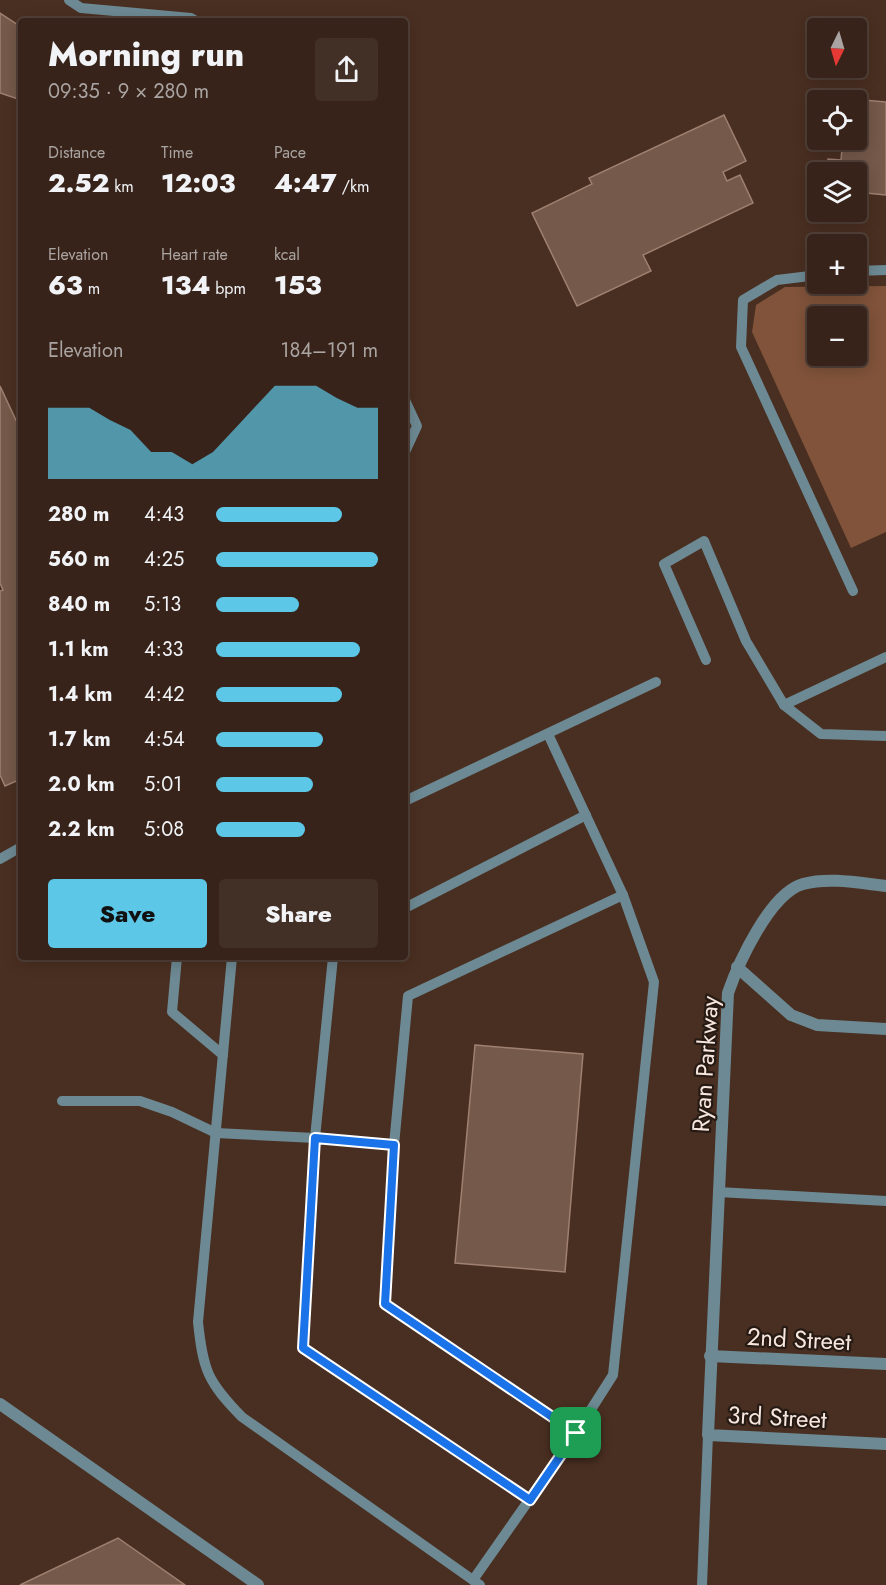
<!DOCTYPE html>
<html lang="en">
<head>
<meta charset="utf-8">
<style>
  :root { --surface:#372319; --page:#422f26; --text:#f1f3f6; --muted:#aaa4a2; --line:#514038; --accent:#5cc7e7 }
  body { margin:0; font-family:Jost,sans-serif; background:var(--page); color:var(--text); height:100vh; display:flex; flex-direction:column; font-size:22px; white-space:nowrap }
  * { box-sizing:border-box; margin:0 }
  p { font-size:20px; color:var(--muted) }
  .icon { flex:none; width:33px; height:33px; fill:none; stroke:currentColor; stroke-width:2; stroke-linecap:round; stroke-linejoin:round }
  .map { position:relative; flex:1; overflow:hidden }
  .details { position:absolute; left:18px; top:18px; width:390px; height:942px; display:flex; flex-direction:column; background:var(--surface); border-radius:6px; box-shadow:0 3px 15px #0003,0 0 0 2px var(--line) }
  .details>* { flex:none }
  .needle { width:39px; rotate:185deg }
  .fabs { position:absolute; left:807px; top:18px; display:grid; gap:12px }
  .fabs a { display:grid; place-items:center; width:60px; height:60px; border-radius:6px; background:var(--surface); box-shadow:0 3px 15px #0003,0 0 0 2px var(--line); font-size:30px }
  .pin { position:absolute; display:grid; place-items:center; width:51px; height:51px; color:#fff; margin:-26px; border-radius:12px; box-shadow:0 3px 9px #0006 }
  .round { display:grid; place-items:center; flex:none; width:63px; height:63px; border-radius:6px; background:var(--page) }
  .summary { display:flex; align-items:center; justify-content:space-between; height:102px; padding:0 30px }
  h1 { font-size:33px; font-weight:800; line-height:45px }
  .metrics { display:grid; grid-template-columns:repeat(3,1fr); gap:9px; height:102px; padding:6px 30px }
  .metrics div { display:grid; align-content:center }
  .metrics b { font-size:26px; font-weight:800 }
  .metrics small { font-size:16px; font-weight:400 }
  .metrics p { font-size:16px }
  .chart { height:168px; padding:12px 30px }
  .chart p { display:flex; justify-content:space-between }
  .chart svg { width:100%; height:108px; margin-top:6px; fill:var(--accent); opacity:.7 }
  .primary-button { display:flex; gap:12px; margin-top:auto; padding:12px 30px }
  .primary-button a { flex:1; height:69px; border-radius:6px; background:var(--accent); color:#111; font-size:24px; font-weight:800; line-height:69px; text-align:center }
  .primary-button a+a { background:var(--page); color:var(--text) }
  ul { padding:0 30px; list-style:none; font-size:20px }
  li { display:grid; grid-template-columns:96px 72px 1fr; align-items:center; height:45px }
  li i { height:15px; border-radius:8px; background:var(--accent) }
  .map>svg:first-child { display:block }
  .green { fill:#80533a; fill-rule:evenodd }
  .building { fill:#75594a; stroke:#9f8071; stroke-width:1.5; fill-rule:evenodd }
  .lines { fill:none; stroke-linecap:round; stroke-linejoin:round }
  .lane { stroke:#6d8993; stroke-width:10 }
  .street { stroke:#6d8993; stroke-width:12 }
  .route-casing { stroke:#fff; stroke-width:12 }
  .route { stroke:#1a73e8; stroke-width:8 }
  .labels { text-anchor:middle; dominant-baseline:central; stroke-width:4.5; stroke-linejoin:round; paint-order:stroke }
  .street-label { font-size:24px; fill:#f8e7de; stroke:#261b14 }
</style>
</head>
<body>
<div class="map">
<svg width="886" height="1585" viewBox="0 0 886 1585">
  <rect width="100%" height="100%" fill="#492f21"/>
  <path class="green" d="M886 286V532L851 548 752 332 756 305 785 287ZM818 316H856V356H818Z"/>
  <g class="building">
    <path d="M0 13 21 27V100L0 93Z"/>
    <path d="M818 96 886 102V195L856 192V172H827L828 159 841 160 842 148 813 146ZM818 100H856V140H818Z"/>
    <path d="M724 115 746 161 723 172 727 181 740 175 753 203 643 255 651 271 577 306 532 213 592 184 589 178Z"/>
    <path d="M0 386 21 431V779L5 786 0 775V591L3 590 0 583Z"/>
    <path d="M475 1045 583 1054 565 1272 455 1263Z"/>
    <path d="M118 1538 185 1585H20Z"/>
  </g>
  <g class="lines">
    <g class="lane">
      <path d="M69 0 81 8 191 18 196 21"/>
      <path d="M856 271 886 270"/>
      <path d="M818 275 777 280 743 300 741 347 853 591"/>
      <path d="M405 400 417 426 405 452"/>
      <path d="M706 660 664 564 704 541 746 641 784 705 821 734 886 736"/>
      <path d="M784 705 886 657"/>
      <path d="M405 801 656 682"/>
      <path d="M0 859 21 847"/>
      <path d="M405 908 586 815"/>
      <path d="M177 957 172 1012 223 1055"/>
      <path d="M232 957 198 1322C203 1371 208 1382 242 1417L480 1585"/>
      <path d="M333 957 315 1138 303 1348 530 1500"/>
      <path d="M62 1101H140L172 1112 216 1133 315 1138 394 1145"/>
      <path d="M718 1192 886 1201"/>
      <path d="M576 1433 385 1304 394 1145 408 996 623 895"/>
      <path d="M473 1580 576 1433 613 1375 654 982 623 895 548 734"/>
      <path d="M702 1585 708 1435"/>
    </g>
    <g class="street">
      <path d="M886 886C859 883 829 877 803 884 770 893 738 964 728 993L708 1435 886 1444"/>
      <path d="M737 967 791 1015 817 1025 886 1029"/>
      <path d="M710 1356 886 1364"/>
      <path d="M0 1404 258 1585"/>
    </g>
  </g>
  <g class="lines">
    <g class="route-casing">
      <path id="route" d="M315 1138 394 1145 385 1304 576 1433 530 1500 303 1348Z"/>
    </g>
    <use href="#route" class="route"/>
  </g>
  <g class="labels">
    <g class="street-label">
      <text transform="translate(705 1064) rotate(-86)">Ryan Parkway</text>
      <text transform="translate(799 1339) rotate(3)">2nd Street</text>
      <text transform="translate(777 1417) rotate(3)">3rd Street</text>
    </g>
  </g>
</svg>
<div class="fabs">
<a><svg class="needle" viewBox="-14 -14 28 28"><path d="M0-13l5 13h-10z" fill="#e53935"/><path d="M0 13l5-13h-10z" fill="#aaa4a2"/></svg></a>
<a><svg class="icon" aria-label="locate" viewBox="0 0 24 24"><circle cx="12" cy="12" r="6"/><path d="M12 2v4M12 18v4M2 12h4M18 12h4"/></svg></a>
<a><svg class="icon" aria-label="layers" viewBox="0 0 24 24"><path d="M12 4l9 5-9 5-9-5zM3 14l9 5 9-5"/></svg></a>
<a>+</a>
<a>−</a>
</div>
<div class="pin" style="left:576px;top:1433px;background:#1e9e55"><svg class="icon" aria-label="arrive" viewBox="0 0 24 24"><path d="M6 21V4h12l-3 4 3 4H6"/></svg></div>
<section class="details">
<div class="summary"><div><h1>Morning run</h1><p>09:35 · 9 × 280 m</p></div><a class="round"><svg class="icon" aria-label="share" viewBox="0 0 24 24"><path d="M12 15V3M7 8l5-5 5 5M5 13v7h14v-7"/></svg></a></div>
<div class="metrics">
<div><p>Distance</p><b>2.52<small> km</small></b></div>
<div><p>Time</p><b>12:03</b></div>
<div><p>Pace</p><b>4:47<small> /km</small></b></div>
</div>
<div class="metrics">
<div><p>Elevation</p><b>63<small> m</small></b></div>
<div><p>Heart rate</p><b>134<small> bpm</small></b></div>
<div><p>kcal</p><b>153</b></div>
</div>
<div class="chart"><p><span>Elevation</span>184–191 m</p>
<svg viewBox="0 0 160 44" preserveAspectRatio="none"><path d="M0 44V15L10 15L20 15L30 20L40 24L50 33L60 33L70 38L80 33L90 24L100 15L110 6L120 6L130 6L140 11L150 15L160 15V44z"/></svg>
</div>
<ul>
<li><b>280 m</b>4:43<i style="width:78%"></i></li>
<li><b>560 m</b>4:25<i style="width:100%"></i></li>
<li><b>840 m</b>5:13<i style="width:51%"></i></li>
<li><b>1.1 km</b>4:33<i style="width:89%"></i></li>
<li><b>1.4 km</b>4:42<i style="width:78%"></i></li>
<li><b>1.7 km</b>4:54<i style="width:66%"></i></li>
<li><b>2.0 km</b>5:01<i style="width:60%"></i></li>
<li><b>2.2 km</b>5:08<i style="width:55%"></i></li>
</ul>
<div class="primary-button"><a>Save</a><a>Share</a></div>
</section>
</div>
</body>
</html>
